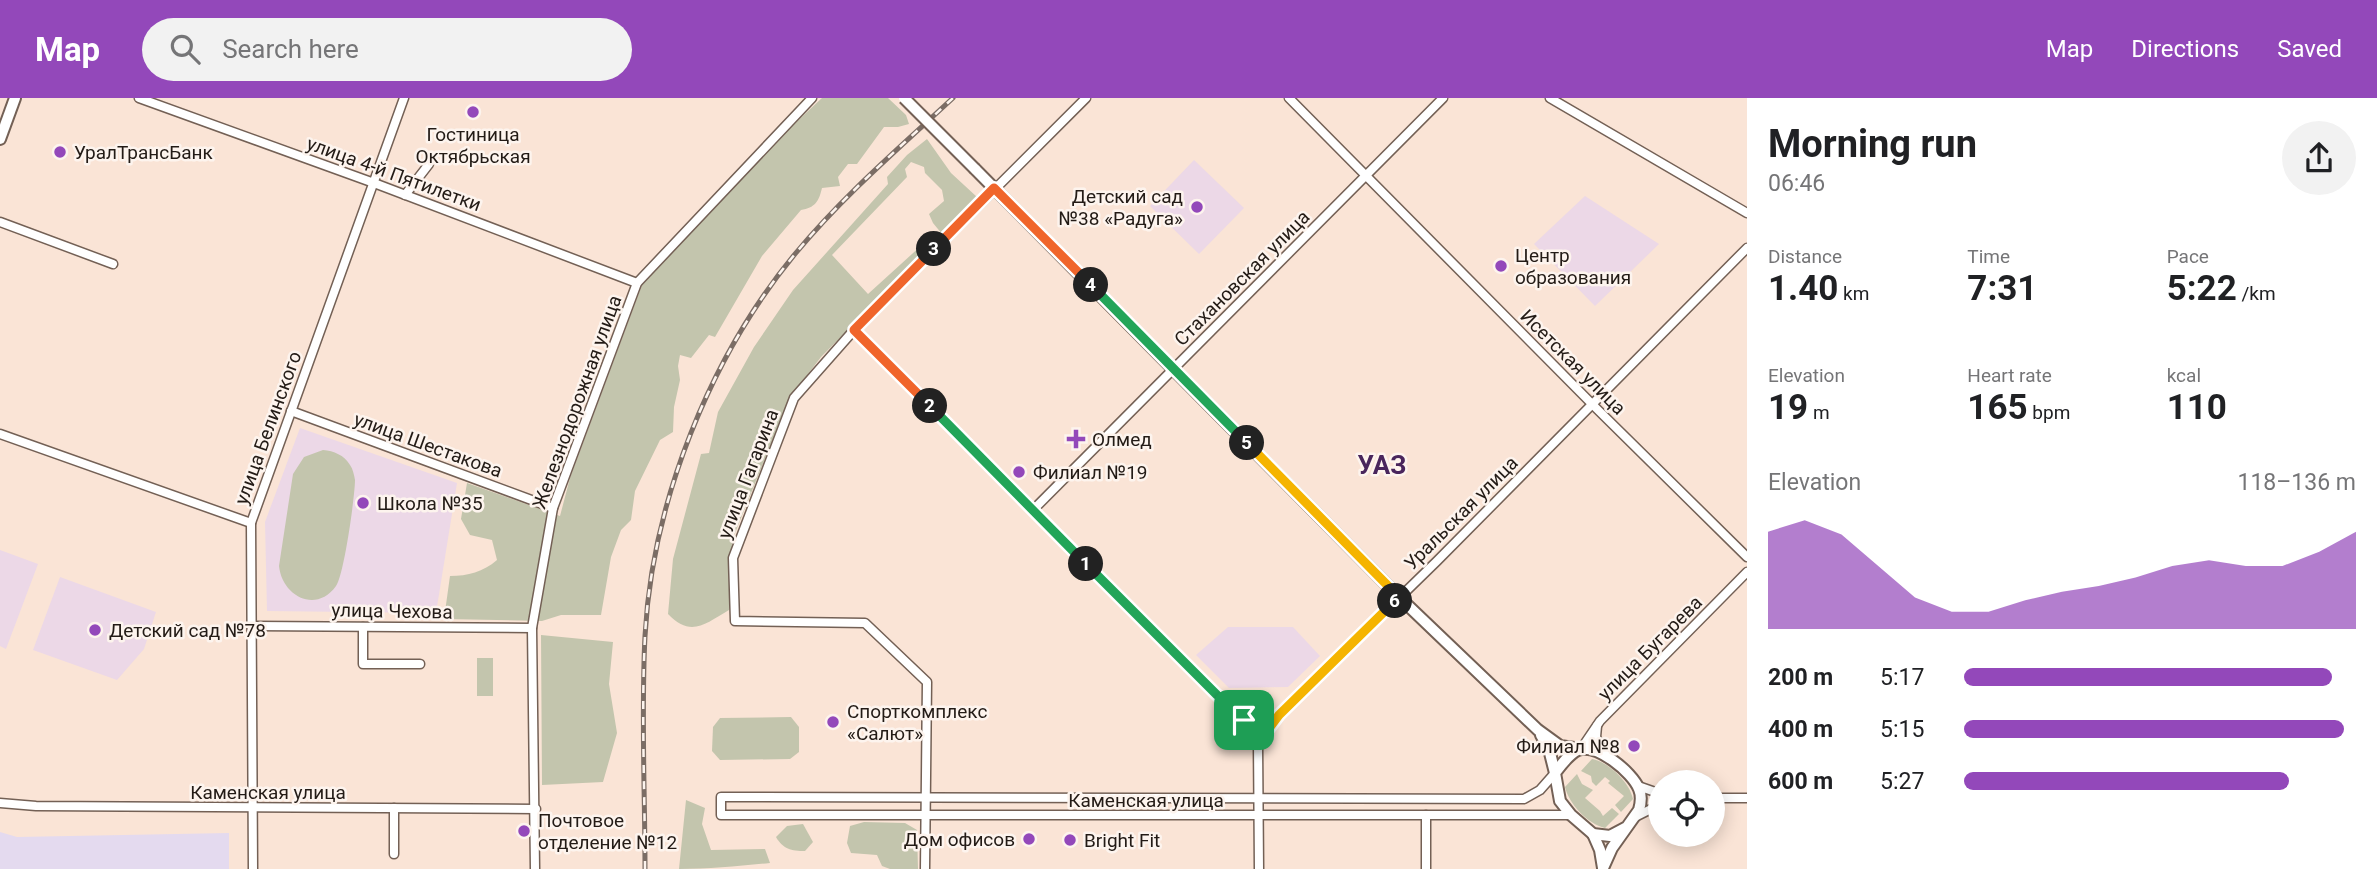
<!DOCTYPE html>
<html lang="en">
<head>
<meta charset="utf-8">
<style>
  :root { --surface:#fff; --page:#f2f2f2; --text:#202124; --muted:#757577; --accent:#9348ba }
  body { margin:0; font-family:Roboto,sans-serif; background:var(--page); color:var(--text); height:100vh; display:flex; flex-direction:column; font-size:26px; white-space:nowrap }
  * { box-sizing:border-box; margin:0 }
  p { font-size:23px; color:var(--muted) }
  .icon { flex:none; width:38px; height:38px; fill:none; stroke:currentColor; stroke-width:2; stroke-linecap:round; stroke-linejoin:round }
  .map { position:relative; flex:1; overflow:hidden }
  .drawer { display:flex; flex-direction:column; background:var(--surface); width:630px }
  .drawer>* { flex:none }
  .buttons { position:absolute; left:1648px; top:672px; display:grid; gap:14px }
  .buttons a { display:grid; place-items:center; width:77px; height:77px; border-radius:50%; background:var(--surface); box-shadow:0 4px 18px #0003; font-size:35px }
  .pin { position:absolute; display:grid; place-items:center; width:60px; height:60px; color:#fff; margin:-30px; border-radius:14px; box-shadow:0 4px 10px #0006 }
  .km { position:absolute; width:35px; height:35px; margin:-18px; border-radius:50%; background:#222; color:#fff; font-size:19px; line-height:35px; text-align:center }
  .round { display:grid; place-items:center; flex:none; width:74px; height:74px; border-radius:37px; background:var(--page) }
  .headline { display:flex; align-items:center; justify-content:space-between; height:119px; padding:0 21px }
  h1 { font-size:38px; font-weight:700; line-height:52px }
  .figures { display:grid; grid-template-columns:repeat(3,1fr); gap:10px; height:119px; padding:7px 21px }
  .figures div { display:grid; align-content:center }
  .figures b { font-size:35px; font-weight:700 }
  .figures small { font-size:19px; font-weight:400 }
  .figures p { font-size:19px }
  .chart { height:196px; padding:14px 21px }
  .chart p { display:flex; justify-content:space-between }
  .chart svg { width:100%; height:126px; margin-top:7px; fill:var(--accent); opacity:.7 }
  ul { padding:0 21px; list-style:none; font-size:23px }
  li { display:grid; grid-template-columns:112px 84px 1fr; align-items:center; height:52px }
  li i { height:18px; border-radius:9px; background:var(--accent) }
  header { display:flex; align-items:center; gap:42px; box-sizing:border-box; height:98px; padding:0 35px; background:var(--accent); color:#fff }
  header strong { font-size:33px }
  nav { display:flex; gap:38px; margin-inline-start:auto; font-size:24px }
  .search { width:490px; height:63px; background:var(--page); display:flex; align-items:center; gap:18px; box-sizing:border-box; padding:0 24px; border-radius:38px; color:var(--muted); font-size:26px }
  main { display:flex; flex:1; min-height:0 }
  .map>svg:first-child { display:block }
  .education { fill:#ecd8e7 }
  .medical { fill:#e4daef }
  .green { fill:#c3c5ad }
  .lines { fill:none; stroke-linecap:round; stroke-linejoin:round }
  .minor-casing { stroke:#736055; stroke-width:11 }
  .major-casing { stroke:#736055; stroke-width:14 }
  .minor { stroke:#fff; stroke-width:8 }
  .major { stroke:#fff; stroke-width:10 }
  .rail-casing { stroke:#7b6d65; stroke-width:5 }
  .rail { stroke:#fdf4ee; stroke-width:2.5; stroke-dasharray:8; stroke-linecap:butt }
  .major-bridge-casing { stroke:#736055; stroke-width:14; stroke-linecap:butt }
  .major-bridge { stroke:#fff; stroke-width:10 }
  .split-1-casing { stroke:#fff; stroke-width:14 }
  .split-2-casing { stroke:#fff; stroke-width:14 }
  .split-3-casing { stroke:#fff; stroke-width:14 }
  .split-4-casing { stroke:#fff; stroke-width:14 }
  .split-5-casing { stroke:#fff; stroke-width:14 }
  .split-6-casing { stroke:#fff; stroke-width:14 }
  .split-7-casing { stroke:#fff; stroke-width:14 }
  .split-1 { stroke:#22a559; stroke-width:9 }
  .split-2 { stroke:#22a559; stroke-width:9 }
  .split-3 { stroke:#f0652b; stroke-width:9 }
  .split-4 { stroke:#f0652b; stroke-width:9 }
  .split-5 { stroke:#22a559; stroke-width:9 }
  .split-6 { stroke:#f5b400; stroke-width:9 }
  .split-7 { stroke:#f5b400; stroke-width:9 }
  .poi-dot { fill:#9348ba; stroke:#fdf4ee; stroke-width:2.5 }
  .labels { text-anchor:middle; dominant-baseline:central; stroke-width:5; stroke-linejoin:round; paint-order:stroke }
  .poi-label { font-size:19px; fill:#231b16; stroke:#fdf4ee; text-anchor:start }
  .street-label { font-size:19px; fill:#231b16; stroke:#fdf4ee }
  .district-label { font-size:26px; font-weight:bold; fill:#49255c; stroke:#fdf4ee }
</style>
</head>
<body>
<header>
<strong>Map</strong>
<div class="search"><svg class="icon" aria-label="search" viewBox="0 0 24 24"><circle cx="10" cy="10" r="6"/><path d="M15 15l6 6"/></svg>Search here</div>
<nav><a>Map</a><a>Directions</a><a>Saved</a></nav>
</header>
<main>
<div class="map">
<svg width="1747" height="771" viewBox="0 0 1747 771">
  <rect width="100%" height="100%" fill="#fae4d6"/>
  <g class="education">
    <path d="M1194 62 1244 110 1199 156 1150 108Z"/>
    <path d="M1585 98 1659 146 1595 208 1534 146Z"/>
    <path d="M300 330 457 385 436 515 267 513 265 424Z"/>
    <path d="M0 452 38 466 6 551 0 548Z"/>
    <path d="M60 479 156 514 144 551 117 582 33 552Z"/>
    <path d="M1228 529H1293L1320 558 1288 589 1229 590 1196 557Z"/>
  </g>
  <path class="medical" d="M0 734 17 739 229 735V771H0Z"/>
  <g class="green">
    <path d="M822 0H888L906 17 909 26 898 29H884L857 66H848L838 79 840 88 822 90C819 103 815 110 801 112L762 158 715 239 709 237 691 260 680 257 678 268 680 282 674 309 673 334 660 342 635 393 631 422 621 432 611 459 601 517H561L542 523 444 521 450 478C468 478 483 474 497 462L492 442 470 437 461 421 467 385 560 418 570 380 642 187 793 27Z"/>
    <path d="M927 41 951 75 977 99 974 107 942 136 933 125 929 116 944 103 942 92 925 75 924 69 911 64 905 71 907 79 832 157 868 196 923 146 929 150 821 259 789 301 733 440 729 512C705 526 691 540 668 516L673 461 701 356 709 355 718 314 754 249 793 192 888 86 887 79 907 57Z"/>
    <path d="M323 352C334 353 344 357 350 367 353 371 354 377 355 382 355 398 344 477 336 488 316 516 282 498 279 468L293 376 304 359Z"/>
    <path d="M541 537 613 544 609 586 617 635 603 684 542 687Z"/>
    <rect x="477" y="560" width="16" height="38"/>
    <path d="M791 619 799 629V654L790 661 720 662 712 653 713 629 720 620Z"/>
    <path d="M1592 661C1609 664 1630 685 1633 701L1621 714 1615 707 1624 698 1608 685 1610 683 1605 679 1596 688 1592 684 1591 678 1581 673Z"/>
    <path d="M1577 676 1582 686 1593 692 1585 700 1600 713 1603 718 1612 710 1619 716 1605 730C1588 726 1569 706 1565 689Z"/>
    <path d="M686 702 705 710 702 726 711 752 765 751 770 765C739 768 710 771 679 771Z"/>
    <path d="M864 724 905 725 917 732 918 771H890L882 768 877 757 851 755 847 745 850 728Z"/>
    <path d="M803 726 813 744 805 753C791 753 783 751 776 739L787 728Z"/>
  </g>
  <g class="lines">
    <g class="minor-casing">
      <g id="minor">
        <path d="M139 0 374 85 637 185"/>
        <path d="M1289 0 1597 311 1747 459"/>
        <path d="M1550 0 1747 115"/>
        <path d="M405 97 429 66"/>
        <path d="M0 124 113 166"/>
        <path d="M854 232 1217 597C1233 611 1252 624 1258 645"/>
        <path d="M291 313 553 410"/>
        <path d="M0 336 251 425"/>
        <path d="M1033 412 1443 0"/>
        <path d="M252 528 532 530"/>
        <path d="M363 529V566H420"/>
        <path d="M1244 622 1260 624 1275 620"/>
        <path d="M1597 628 1596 639 1604 656"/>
        <path d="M1581 651 1600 623 1747 474"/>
        <path d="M1555 675 1540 692 1524 701 721 699V717H1571"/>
        <path d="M1638 688 1661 696"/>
        <path d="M1713 700H1747"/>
        <path d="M0 705 36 708 536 711"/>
        <path d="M394 710V756"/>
        <path d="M1426 717V771"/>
        <path d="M1635 719 1661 706"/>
        <path d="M253 771 251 425 404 0"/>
        <path d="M535 771 532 530 553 410 637 185 812 0"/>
        <path d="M925 771 927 584 865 525 735 523 733 460 794 300 854 232 1086 0"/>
        <path d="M1259 771 1258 645 1279 617 1437 463 1747 150"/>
      </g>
    </g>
    <g class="major-casing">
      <g id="major">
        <path d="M0 41 15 0"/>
        <path d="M975 71 1399 499 1538 632 1560 648 1581 651"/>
        <path d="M1541 637 1549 651 1555 675"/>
        <path d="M1593 736 1600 752 1603 770"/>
        <path d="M1603 770 1612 750 1639 712C1641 705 1642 698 1639 691 1632 674 1597 645 1578 652 1569 656 1561 667 1555 675L1560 703 1571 717 1593 736 1610 738 1627 729"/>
      </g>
    </g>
    <use href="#minor" class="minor"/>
    <use href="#major" class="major"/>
    <g class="rail-casing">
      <path id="rail" d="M645 771C645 694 641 616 645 538 652 404 710 259 795 156 843 98 899 50 953 0"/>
    </g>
    <use href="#rail" class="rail"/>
    <g class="major-bridge-casing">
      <path id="major-bridge" d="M904 0 975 71"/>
    </g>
    <use href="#major-bridge" class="major-bridge"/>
  </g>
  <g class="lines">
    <g class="split-1-casing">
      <path id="split-1" d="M1086 466 1217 597 1244 622"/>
    </g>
    <g class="split-2-casing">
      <path id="split-2" d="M930 308 1086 466"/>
    </g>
    <g class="split-3-casing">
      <path id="split-3" d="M930 308 854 232 934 151"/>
    </g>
    <g class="split-4-casing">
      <path id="split-4" d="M934 151 994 90 1091 187"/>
    </g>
    <g class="split-5-casing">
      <path id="split-5" d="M1091 187 1247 345"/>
    </g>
    <g class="split-6-casing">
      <path id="split-6" d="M1247 345 1399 499 1395 503"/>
    </g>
    <g class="split-7-casing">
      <path id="split-7" d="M1244 622 1255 634 1258 645 1279 617 1395 503"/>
    </g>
    <use href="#split-1" class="split-1"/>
    <use href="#split-2" class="split-2"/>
    <use href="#split-3" class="split-3"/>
    <use href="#split-4" class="split-4"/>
    <use href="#split-5" class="split-5"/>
    <use href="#split-6" class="split-6"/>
    <use href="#split-7" class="split-7"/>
  </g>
  <g class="poi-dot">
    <circle cx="473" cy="14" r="7"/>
    <circle cx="60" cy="54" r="7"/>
    <circle cx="1197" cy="109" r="7"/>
    <circle cx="1501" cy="168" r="7"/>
    <path d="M1072.5 330.5h7v7h7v7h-7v7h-7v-7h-7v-7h7z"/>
    <circle cx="1019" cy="374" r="7"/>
    <circle cx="363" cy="405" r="7"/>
    <circle cx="95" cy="532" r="7"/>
    <circle cx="833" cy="624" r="7"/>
    <circle cx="1634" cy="648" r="7"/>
    <circle cx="524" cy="733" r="7"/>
    <circle cx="1029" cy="741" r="7"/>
    <circle cx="1070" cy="742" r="7"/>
  </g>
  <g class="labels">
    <g class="poi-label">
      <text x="473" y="36" text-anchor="middle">Гостиница<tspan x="473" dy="22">Октябрьская</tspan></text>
      <text x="74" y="54">УралТрансБанк</text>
      <text x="1183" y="98" text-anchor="end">Детский сад<tspan x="1183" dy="22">№38 «Радуга»</tspan></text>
      <text x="1515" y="157">Центр<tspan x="1515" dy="22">образования</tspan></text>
      <text x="1092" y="341">Олмед</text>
      <text x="1033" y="374">Филиал №19</text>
      <text x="377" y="405">Школа №35</text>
      <text x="109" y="532">Детский сад №78</text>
      <text x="847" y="613">Спорткомплекс<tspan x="847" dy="22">«Салют»</tspan></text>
      <text x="1620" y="648" text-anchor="end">Филиал №8</text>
      <text x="538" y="722">Почтовое<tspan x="538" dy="22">отделение №12</tspan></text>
      <text x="1015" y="741" text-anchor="end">Дом офисов</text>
      <text x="1084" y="742">Bright Fit</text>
    </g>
    <g class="street-label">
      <text transform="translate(394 76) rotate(20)">улица 4-й Пятилетки</text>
      <text transform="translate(1242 180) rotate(-45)">Стахановская улица</text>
      <text transform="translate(1573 264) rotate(45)">Исетская улица</text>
      <text transform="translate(577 304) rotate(-70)">Железнодорожная улица</text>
      <text transform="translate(268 330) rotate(-70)">улица Белинского</text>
      <text transform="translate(428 347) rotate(20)">улица Шестакова</text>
      <text transform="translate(748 376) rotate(-69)">улица Гагарина</text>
      <text transform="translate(1461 415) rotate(-45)">Уральская улица</text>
      <text transform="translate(392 513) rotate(1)">улица Чехова</text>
      <text transform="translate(1650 550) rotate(-45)">улица Бугарева</text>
      <text x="268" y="694">Каменская улица</text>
      <text x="1146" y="702">Каменская улица</text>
    </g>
    <g class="district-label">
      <text x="1382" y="367">УАЗ</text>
    </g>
  </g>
</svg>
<div class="buttons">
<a><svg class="icon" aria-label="locate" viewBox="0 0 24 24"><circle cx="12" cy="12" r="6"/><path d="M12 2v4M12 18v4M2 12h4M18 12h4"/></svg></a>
</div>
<div class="pin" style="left:1244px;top:622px;background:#1e9e55"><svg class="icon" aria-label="arrive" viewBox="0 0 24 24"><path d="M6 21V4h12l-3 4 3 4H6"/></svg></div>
<b class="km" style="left:1086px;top:466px">1</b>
<b class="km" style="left:930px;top:308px">2</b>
<b class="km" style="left:934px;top:151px">3</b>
<b class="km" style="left:1091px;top:187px">4</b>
<b class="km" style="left:1247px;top:345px">5</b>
<b class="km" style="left:1395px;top:503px">6</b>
</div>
<section class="drawer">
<div class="headline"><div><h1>Morning run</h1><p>06:46</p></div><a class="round"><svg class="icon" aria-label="share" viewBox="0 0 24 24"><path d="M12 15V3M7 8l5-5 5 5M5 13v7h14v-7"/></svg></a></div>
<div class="figures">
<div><p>Distance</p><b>1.40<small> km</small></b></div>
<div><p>Time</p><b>7:31</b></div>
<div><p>Pace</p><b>5:22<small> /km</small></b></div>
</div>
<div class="figures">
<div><p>Elevation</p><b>19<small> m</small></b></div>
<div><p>Heart rate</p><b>165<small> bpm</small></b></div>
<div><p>kcal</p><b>110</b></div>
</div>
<div class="chart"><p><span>Elevation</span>118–136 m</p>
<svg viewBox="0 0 160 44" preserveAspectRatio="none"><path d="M0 44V10L10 6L20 11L30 22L40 33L50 38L60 38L70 34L80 31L90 29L100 26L110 22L120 20L130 22L140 22L150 17L160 10V44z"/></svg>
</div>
<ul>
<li><b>200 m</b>5:17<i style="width:94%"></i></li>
<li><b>400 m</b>5:15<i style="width:97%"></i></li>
<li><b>600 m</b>5:27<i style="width:83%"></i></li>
</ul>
</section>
</main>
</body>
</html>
